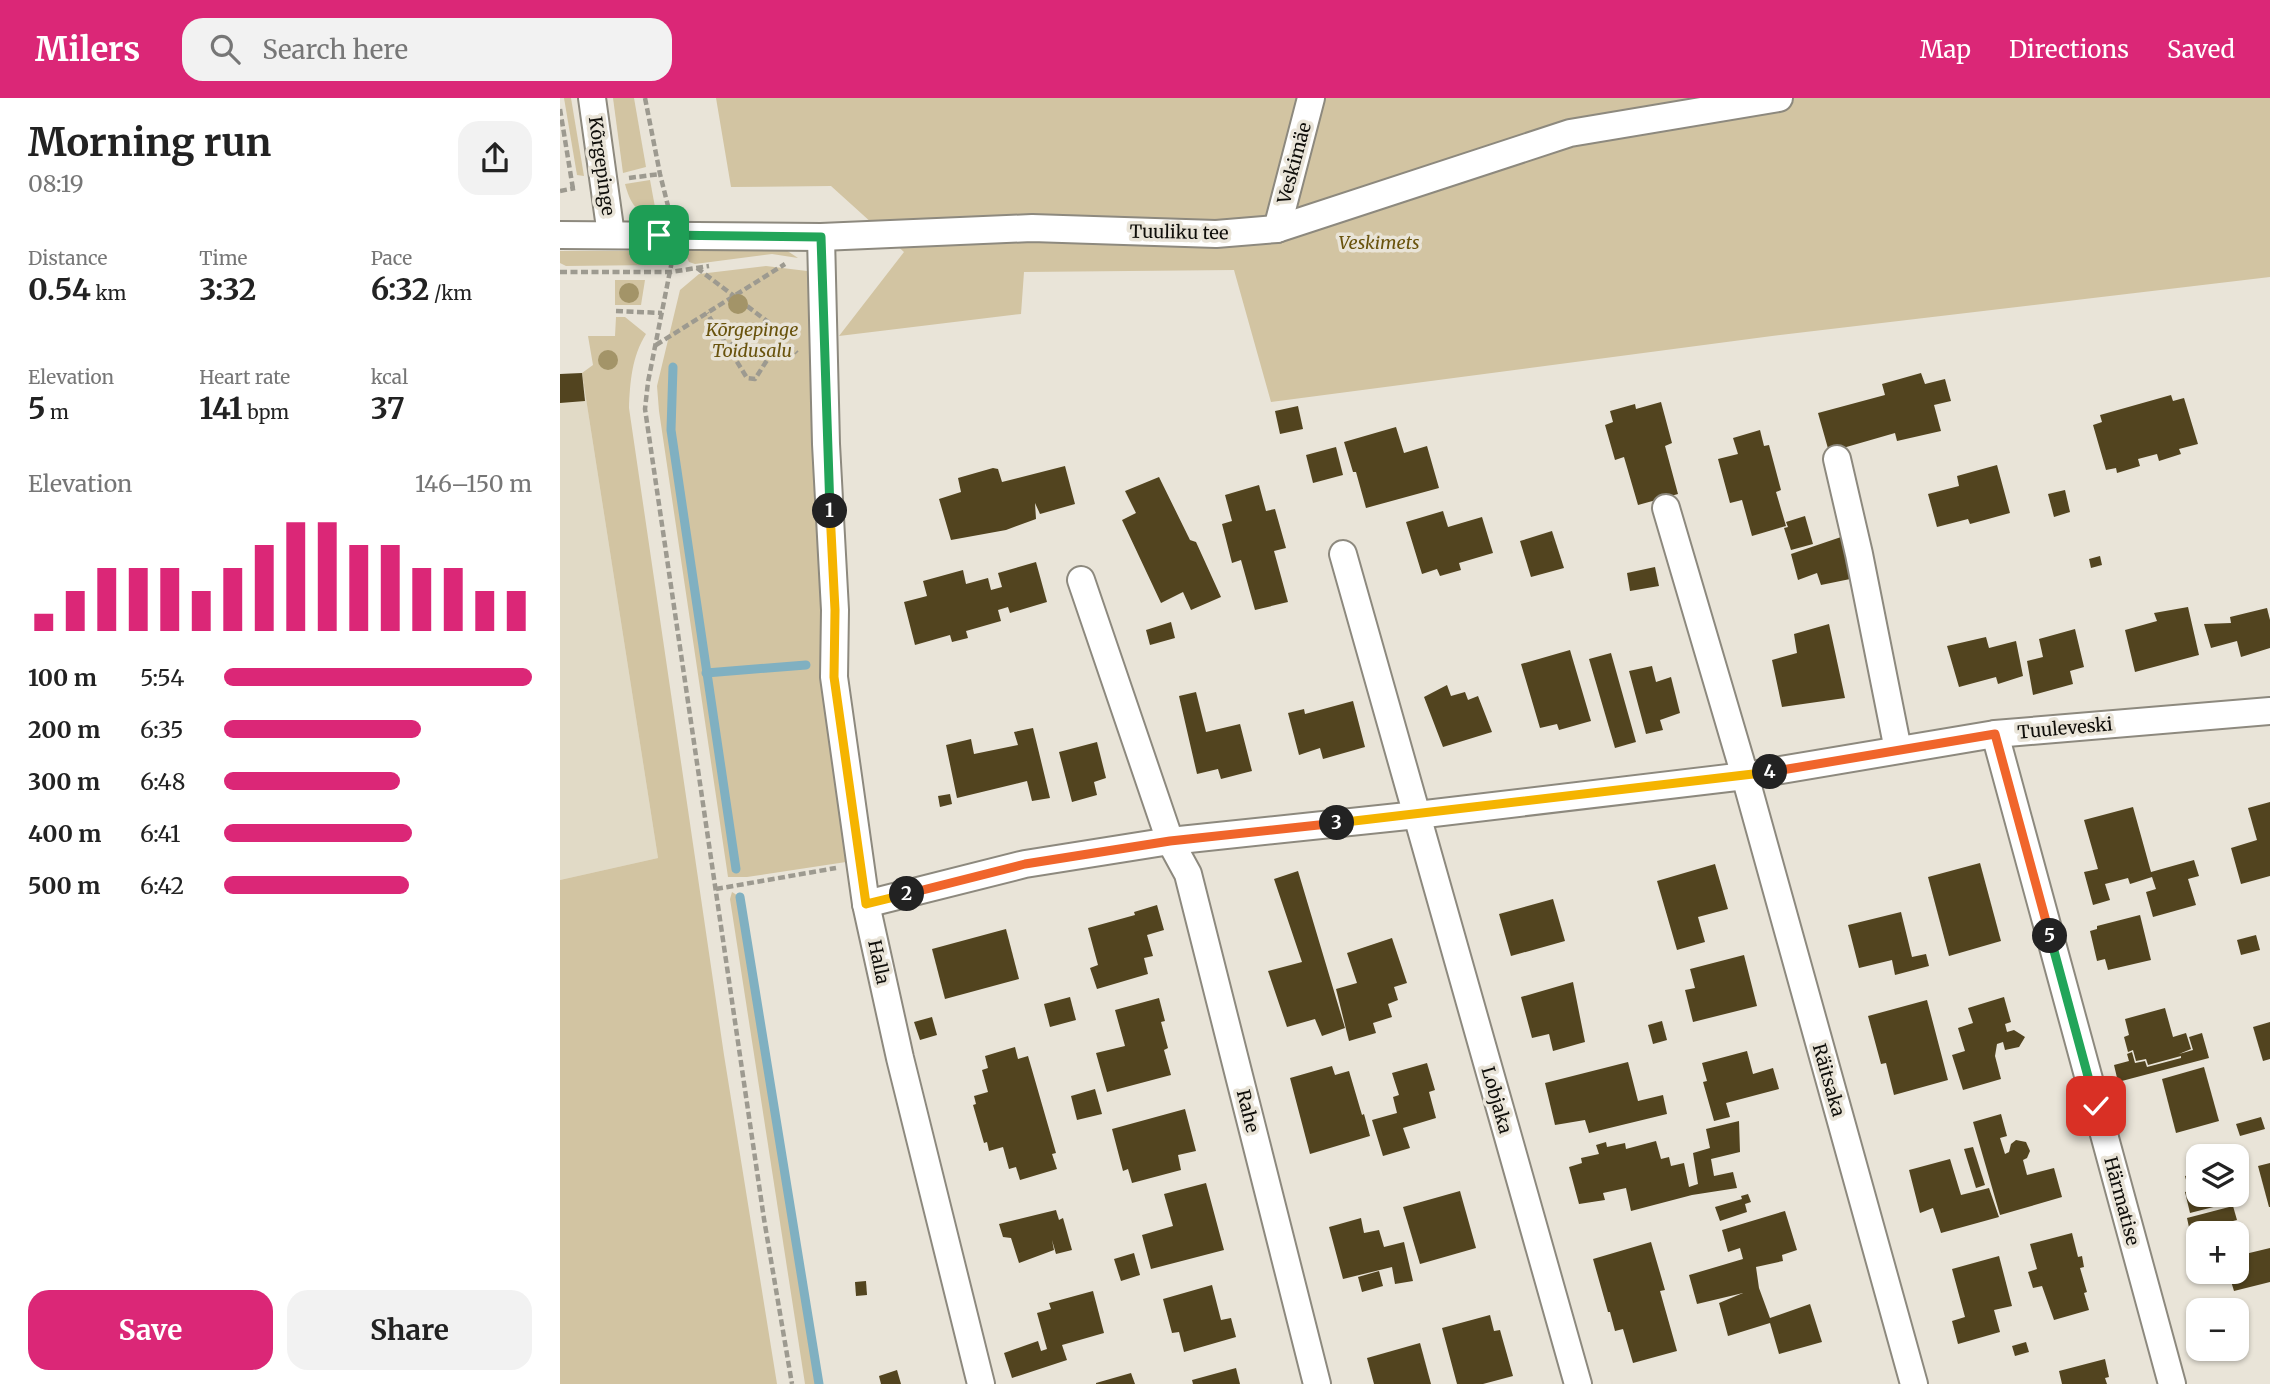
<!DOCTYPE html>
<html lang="en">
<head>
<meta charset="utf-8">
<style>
  :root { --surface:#fff; --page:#f2f2f2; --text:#222; --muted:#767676; --accent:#db2777 }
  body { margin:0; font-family:Merriweather,serif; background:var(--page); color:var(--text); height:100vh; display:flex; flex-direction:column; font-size:26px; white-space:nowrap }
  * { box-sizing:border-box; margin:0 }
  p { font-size:23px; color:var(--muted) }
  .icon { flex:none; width:38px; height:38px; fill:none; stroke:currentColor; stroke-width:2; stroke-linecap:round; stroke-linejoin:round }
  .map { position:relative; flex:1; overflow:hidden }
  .drawer { display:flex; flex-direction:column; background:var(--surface); width:560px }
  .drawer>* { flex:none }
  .tools { position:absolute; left:1626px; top:1046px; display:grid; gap:14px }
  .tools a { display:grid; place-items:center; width:63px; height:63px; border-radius:14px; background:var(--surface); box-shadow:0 2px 5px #0004; font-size:35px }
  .pin { position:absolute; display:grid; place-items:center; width:60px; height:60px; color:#fff; margin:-30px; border-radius:14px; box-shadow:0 4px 10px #0006 }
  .km { position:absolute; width:35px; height:35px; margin:-18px; border-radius:50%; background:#222; color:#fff; font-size:19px; line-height:35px; text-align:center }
  .round { display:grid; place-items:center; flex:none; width:74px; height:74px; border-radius:21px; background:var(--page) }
  .head { display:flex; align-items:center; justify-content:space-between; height:119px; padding:0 28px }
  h1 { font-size:38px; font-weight:700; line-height:52px }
  .metrics { display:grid; grid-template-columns:repeat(3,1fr); gap:10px; height:119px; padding:7px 28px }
  .metrics div { display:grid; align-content:center }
  .metrics b { font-size:30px; font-weight:700 }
  .metrics small { font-size:19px; font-weight:400 }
  .metrics p { font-size:19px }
  .chart { height:196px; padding:14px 28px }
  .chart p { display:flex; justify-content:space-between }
  .chart svg { width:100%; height:126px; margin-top:7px; stroke:var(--accent); stroke-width:6 }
  .primary-button { display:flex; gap:14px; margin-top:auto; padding:14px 28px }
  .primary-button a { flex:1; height:80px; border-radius:21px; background:var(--accent); color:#fff; font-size:28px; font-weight:700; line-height:80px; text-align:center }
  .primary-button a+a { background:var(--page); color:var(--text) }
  ul { padding:0 28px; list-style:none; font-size:23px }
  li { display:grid; grid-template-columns:112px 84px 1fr; align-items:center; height:52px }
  li i { height:18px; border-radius:9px; background:var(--accent) }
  header { display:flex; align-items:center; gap:42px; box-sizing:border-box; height:98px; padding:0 35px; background:var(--accent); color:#fff }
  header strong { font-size:33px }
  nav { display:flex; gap:38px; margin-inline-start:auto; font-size:24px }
  .search { width:490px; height:63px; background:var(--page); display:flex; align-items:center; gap:18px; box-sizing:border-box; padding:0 24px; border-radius:21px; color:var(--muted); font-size:26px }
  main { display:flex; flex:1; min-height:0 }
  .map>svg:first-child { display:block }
  .built { fill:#e1dac6 }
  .green { fill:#d2c4a2 }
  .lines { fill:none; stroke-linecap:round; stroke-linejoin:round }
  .stream { stroke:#80b0c1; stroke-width:9 }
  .building { fill:#52441f }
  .minor-casing { stroke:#8d897e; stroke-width:30 }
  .path { stroke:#9d9a90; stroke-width:4.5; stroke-dasharray:7 3.5; stroke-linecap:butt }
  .minor { stroke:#fff; stroke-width:26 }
  .tree { fill:#a39468 }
  .split-1-casing { stroke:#fff; stroke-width:14 }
  .split-2-casing { stroke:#fff; stroke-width:14 }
  .split-3-casing { stroke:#fff; stroke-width:14 }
  .split-4-casing { stroke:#fff; stroke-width:14 }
  .split-5-casing { stroke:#fff; stroke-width:14 }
  .split-6-casing { stroke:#fff; stroke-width:14 }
  .split-1 { stroke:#22a559; stroke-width:9 }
  .split-2 { stroke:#f5b400; stroke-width:9 }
  .split-3 { stroke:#f0652b; stroke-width:9 }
  .split-4 { stroke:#f5b400; stroke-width:9 }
  .split-5 { stroke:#f0652b; stroke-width:9 }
  .split-6 { stroke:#22a559; stroke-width:9 }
  .labels { text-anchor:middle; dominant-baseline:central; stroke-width:7; stroke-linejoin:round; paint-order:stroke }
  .street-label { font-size:18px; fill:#0f0e0a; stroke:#e9e4d8 }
  .park-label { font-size:18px; font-style:italic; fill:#69530d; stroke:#e9e4d8 }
</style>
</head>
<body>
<header>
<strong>Milers</strong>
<div class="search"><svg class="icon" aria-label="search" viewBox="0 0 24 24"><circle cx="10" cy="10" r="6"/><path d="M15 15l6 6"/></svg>Search here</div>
<nav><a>Map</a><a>Directions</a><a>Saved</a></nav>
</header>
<main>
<section class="drawer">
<div class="head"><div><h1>Morning run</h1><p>08:19</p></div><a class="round"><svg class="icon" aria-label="share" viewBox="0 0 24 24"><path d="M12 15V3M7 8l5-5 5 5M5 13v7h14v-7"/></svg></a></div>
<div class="metrics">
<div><p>Distance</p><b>0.54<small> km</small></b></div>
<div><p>Time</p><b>3:32</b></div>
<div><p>Pace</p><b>6:32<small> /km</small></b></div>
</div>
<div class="metrics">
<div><p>Elevation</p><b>5<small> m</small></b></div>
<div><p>Heart rate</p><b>141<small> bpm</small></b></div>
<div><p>kcal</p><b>37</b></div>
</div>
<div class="chart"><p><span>Elevation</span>146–150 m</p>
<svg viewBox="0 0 160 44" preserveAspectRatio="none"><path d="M5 44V38M15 44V30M25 44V22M35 44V22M45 44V22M55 44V30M65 44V22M75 44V14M85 44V6M95 44V6M105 44V14M115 44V14M125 44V22M135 44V22M145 44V30M155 44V30"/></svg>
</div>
<ul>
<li><b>100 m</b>5:54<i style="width:100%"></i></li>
<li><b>200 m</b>6:35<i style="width:64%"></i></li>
<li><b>300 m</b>6:48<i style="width:57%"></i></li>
<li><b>400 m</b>6:41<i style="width:61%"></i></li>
<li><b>500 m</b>6:42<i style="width:60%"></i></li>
</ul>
<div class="primary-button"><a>Save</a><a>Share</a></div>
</section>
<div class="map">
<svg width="1710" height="1286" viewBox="0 0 1710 1286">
  <rect width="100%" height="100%" fill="#e9e4d8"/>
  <path class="built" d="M22 275 98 760 0 782V276Z"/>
  <g class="green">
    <path d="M4 0H11L24 78 17 77Z"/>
    <path d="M53 0H74L86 69 63 75Z"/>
    <path d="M156 0H1710V179L1212 238 711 304 674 172 464 174 461 216 279 238 344 154 271 88 171 89Z"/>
    <path d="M90 82 97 120C77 117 70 105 65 86Z"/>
    <path d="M216 151 226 152 238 160 212 156 135 166 129 164 124 153Z"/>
    <path d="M0 153H100V164L97 166 93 167 6 168 0 165Z"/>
    <path d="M206 168 247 173 251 232 267 610 286 764 187 779H168L99 313 97 288 120 192 139 176Z"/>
    <path d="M55 182H85L81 207H55Z"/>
    <path d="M56 219H65L86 236C72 258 70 284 69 310L164 957 217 1286H0V782L98 760 22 275 33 267 28 238H55Z"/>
    <path d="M172 794 180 799 259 1286H245L170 801Z"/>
  </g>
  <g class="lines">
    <g class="stream">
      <path d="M113 269 111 332 176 771"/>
      <path d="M146 575 246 567"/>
      <path d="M180 799 259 1286"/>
    </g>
  </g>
  <g class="building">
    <path d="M22 275 25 303 0 305V276Z"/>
    <path d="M1361 275 1365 286 1385 281 1391 303 1374 307 1381 333 1337 343 1335 335 1269 354 1258 315 1325 297 1322 286Z"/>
    <path d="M1611 297 1613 303 1624 300 1638 346 1619 351 1621 356 1599 363 1597 356 1578 361 1580 368 1557 375 1556 370 1546 372 1533 327 1542 324 1540 317Z"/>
    <path d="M1101 304 1112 345 1105 348 1118 396 1078 407 1064 359 1055 362 1045 327 1053 324 1050 313 1075 306 1076 311Z"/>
    <path d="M738 308 743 331 720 336 715 313Z"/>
    <path d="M836 329 844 355 867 348 879 390 806 410 796 374H793L784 344Z"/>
    <path d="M1200 332 1204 348 1209 347 1221 392 1216 394 1226 428 1192 438 1182 402 1170 405 1158 361 1178 356 1173 340Z"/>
    <path d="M776 349 783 377 753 385 746 357Z"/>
    <path d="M1437 367 1450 415 1410 426 1408 421 1377 429 1368 396 1399 388 1397 378Z"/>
    <path d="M505 368 515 406 480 416 475 405 476 421 446 432 391 442 379 401 401 394 398 380 433 370 438 371 442 384Z"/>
    <path d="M599 379 630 442 636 444 661 499 631 512 623 494 601 505 562 422 576 415 565 393Z"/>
    <path d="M699 387 706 413 715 411 726 450 714 453 728 504 695 512 681 462 672 465 662 426 672 423 665 397Z"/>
    <path d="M1505 392 1510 414 1494 419 1488 396Z"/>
    <path d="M883 413 888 429 922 419 933 455 899 465 901 472 880 478 877 471 862 476 846 424Z"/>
    <path d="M1245 418 1253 446 1231 452 1224 430 1228 429 1226 424Z"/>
    <path d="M992 433 1004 470 971 479 960 443Z"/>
    <path d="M1284 438 1295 480 1261 487 1257 475 1238 482 1231 456Z"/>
    <path d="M1540 458 1542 467 1531 470 1529 461Z"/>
    <path d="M476 464 487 504 450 515 448 509 438 512 441 523 406 533 408 540 392 544 390 537 355 547 344 504 367 498 363 483 403 472 406 486 428 480 431 492 442 489 438 475Z"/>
    <path d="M1095 469 1099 488 1070 493 1067 475Z"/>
    <path d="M1628 509 1639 557 1575 574 1565 532 1597 523 1594 515Z"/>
    <path d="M1707 510 1710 522V550L1681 559 1677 543 1651 550 1644 526 1671 525 1670 519Z"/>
    <path d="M611 524 615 540 590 547 586 532Z"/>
    <path d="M1269 526 1285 600 1222 609 1212 562 1237 555 1234 536Z"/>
    <path d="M1515 531 1524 569 1510 573 1513 586 1473 597 1467 563 1483 559 1479 541Z"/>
    <path d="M1426 539 1429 550 1456 543 1463 578 1438 586 1436 579 1399 589 1387 548Z"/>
    <path d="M1010 552 1031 623 999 632 997 626 980 630 961 566Z"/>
    <path d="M1051 555 1076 644 1055 650 1029 561Z"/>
    <path d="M1092 568 1096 584 1111 579 1120 615 1100 622 1103 632 1086 636 1069 573Z"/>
    <path d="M887 587 891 598 905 594 908 602 918 598 932 634 883 649 864 599Z"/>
    <path d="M636 594 646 634 680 626 692 673 661 681 658 671 637 676 619 598Z"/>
    <path d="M793 603 805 649 763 661 760 650 739 657 728 615 744 611 745 616Z"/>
    <path d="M473 630 490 700 472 703 467 683 397 700 386 647 411 641 414 656 458 647 454 634Z"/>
    <path d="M537 644 546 680 534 684 537 697 512 704 499 654Z"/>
    <path d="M390 696 392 706 380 709 378 698Z"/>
    <path d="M1710 704V778L1681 786 1671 750 1697 742 1688 710Z"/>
    <path d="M1573 709 1591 774 1634 762 1639 778 1628 781 1636 807 1593 819 1586 794 1596 791 1592 779 1570 786 1568 780 1545 786 1550 802 1533 807 1524 774 1538 771 1524 722Z"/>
    <path d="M1420 765 1441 843 1389 858 1368 779Z"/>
    <path d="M1155 766 1168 811 1138 819 1145 844 1117 852 1097 783Z"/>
    <path d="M738 773 785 930 762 938 755 921 727 929 708 873 742 864 714 781Z"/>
    <path d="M993 801 1005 843 951 858 939 816Z"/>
    <path d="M597 807 604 832 587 837 593 858 584 860 588 876 537 891 530 870 538 867 528 830 575 817 574 814Z"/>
    <path d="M1341 814 1352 859 1366 856 1369 868 1335 877 1332 862 1299 870 1288 827Z"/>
    <path d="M1580 817 1591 862 1548 872 1545 861 1537 863 1530 833 1537 831V828Z"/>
    <path d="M446 831 459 881 385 901 372 851Z"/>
    <path d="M1696 837 1700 852 1681 857 1677 842Z"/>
    <path d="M832 840 847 885 834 889 838 902 828 906 832 919 813 925 816 935 789 943 776 891 797 885 787 855Z"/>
    <path d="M1184 857 1197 908 1133 924 1125 892 1135 890 1130 871Z"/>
    <path d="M1013 884 1025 944 993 953 989 936 972 940 961 899Z"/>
    <path d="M510 899 516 922 490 929 484 906Z"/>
    <path d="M1444 899 1451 924 1445 926 1447 934 1454 932 1465 939 1459 949 1445 952 1443 944 1437 946 1435 958 1441 981 1403 992 1392 957 1405 953 1398 930 1413 925 1408 910Z"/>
    <path d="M599 900 605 923 601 924 608 950 604 952 611 977 547 994 536 955 565 948 555 912Z"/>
    <path d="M1367 902 1388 982 1334 997 1326 965 1321 966 1308 918Z"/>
    <path d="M1605 910 1613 939 1626 935 1631 951 1619 956 1633 952 1629 939 1642 935 1649 960 1558 984 1554 967 1569 963 1567 956 1572 954 1575 965 1585 963 1587 969 1621 960V958L1588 967 1586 961 1576 963 1573 952 1568 954 1564 939 1569 937 1565 921Z"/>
    <path d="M372 919 377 937 360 942 354 924Z"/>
    <path d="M1102 923 1107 942 1093 946 1088 927Z"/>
    <path d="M1710 924V961L1703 963 1693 929Z"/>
    <path d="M455 949 458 961 468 958 496 1055 492 1056 497 1071 460 1082 456 1069 449 1071 443 1049 429 1053 427 1044 424 1045 413 1007 416 1006 414 998 428 994 422 972 428 970 425 958Z"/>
    <path d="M1187 953 1193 976 1213 970 1219 991 1166 1005 1170 1019 1154 1023 1143 984 1147 983 1142 965Z"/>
    <path d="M1068 964 1078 1003 1103 997 1107 1016 1029 1035 1025 1022 995 1027 985 985Z"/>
    <path d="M867 965 875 992 869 994 876 1020 843 1030 850 1050 823 1058 812 1022 837 1015 833 999 839 997 832 975Z"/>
    <path d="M772 968 775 977 789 973 802 1017 804 1016 810 1038 750 1056 730 980Z"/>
    <path d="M1644 969 1659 1023 1616 1035 1602 981Z"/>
    <path d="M535 991 542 1016 517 1022 511 998Z"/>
    <path d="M625 1011 636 1053 618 1057 621 1072 572 1085 568 1071 563 1073 552 1031Z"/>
    <path d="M1441 1016 1447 1038 1440 1040 1445 1056 1449 1054 1451 1046 1456 1042 1466 1044 1470 1053 1467 1060 1463 1062 1467 1077 1494 1070 1502 1099 1440 1117 1413 1024Z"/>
    <path d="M1701 1019 1705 1031 1680 1038 1676 1026Z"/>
    <path d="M1179 1023 1180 1054 1151 1061 1154 1078 1173 1074 1177 1090 1132 1097 1071 1113 1066 1090 1043 1095 1045 1102 1019 1106 1009 1069 1022 1065 1021 1060 1039 1056 1036 1047 1046 1044 1047 1049 1065 1045 1066 1051 1096 1043 1101 1061 1109 1059 1111 1068 1124 1065 1129 1089 1138 1086 1133 1055 1150 1050 1146 1031Z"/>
    <path d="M1413 1049 1425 1087 1416 1090 1404 1051Z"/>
    <path d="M1390 1061 1401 1097 1429 1090 1439 1119 1381 1135 1373 1110 1360 1115 1349 1072Z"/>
    <path d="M1710 1065V1109H1709L1698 1068Z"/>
    <path d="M1638 1075V1097H1675L1677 1103 1630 1115 1625 1094 1629 1093 1625 1078Z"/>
    <path d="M646 1085 664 1152 591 1171 582 1137 613 1128 604 1096Z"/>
    <path d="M900 1093 916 1150 860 1166 843 1109Z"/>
    <path d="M1188 1096 1191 1104 1185 1106 1187 1114 1160 1123 1155 1109 1182 1101 1181 1098Z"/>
    <path d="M1673 1108 1677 1122 1630 1134 1627 1120Z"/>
    <path d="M496 1112 499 1122 503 1120 512 1152 496 1156 492 1142 494 1152 459 1165 451 1140 443 1139 439 1126Z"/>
    <path d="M1225 1113 1237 1152 1222 1157 1223 1163 1196 1169 1199 1190 1210 1220 1250 1206 1262 1244 1219 1256 1210 1225 1168 1238 1159 1205 1183 1195 1137 1206 1129 1177 1183 1161 1180 1150 1168 1154 1162 1132Z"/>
    <path d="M801 1120 804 1135 819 1132 824 1149 844 1144 853 1183 835 1186 832 1169 783 1181 769 1129Z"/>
    <path d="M1512 1135 1518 1159 1522 1158 1524 1169 1520 1170 1527 1194 1524 1195 1529 1212 1494 1222 1482 1188 1473 1190 1468 1174 1477 1171 1470 1146Z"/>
    <path d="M1091 1144 1105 1192 1100 1193 1117 1253 1073 1265 1063 1231 1055 1233 1050 1214H1048L1033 1161Z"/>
    <path d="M1710 1150V1184L1674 1193 1670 1180 1657 1184 1654 1174H1676V1154L1680 1153 1681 1157Z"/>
    <path d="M574 1155 580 1177 561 1183 554 1161Z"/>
    <path d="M1439 1158 1452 1208 1434 1212 1440 1234 1398 1246 1392 1223 1405 1219 1392 1171Z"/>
    <path d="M819 1173 823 1188 802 1194 798 1179Z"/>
    <path d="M306 1183 307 1197 296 1198 295 1184Z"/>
    <path d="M652 1187 661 1222 671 1220 676 1239 624 1254 619 1234 612 1235 603 1201Z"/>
    <path d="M533 1193 544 1235 502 1247 507 1262 452 1280 444 1255 478 1243 481 1253 487 1251 477 1215 491 1211 489 1205Z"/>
    <path d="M930 1217 934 1233 940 1232 953 1278 923 1286H897L882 1230Z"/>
    <path d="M1466 1244 1469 1254 1455 1258 1452 1248Z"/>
    <path d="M860 1245 871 1286H814L807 1260Z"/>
    <path d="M1545 1261 1549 1279 1545 1280 1547 1286H1502L1499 1273Z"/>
    <path d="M676 1270 680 1286H633L632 1282Z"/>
    <path d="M337 1272 341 1286H321L319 1278Z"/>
    <path d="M571 1275 575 1286H536V1285Z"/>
  </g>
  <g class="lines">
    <g class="minor-casing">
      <g id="minor">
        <path d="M32 0 51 137"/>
        <path d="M717 131 751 0"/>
        <path d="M0 137 261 139 472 130 656 136 717 131 1010 35 1219 0"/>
        <path d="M261 139 266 346 275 512 274 579 306 806 340 960 421 1286"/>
        <path d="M1277 361 1299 456 1338 652"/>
        <path d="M1106 410 1185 678 1354 1286"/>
        <path d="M783 456 1018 1286"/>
        <path d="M521 482 610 743 628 776 757 1286"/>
        <path d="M1435 636 1612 1286"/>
        <path d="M306 806 465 766 610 743 857 717 1185 678 1435 636 1710 613"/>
      </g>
    </g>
    <g class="path">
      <path d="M85 0 100 76 109 112"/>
      <path d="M0 11 13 91"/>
      <path d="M69 80 100 76"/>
      <path d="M0 93 15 90"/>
      <path d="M112 163 88 284 85 311 204 1121 232 1286"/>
      <path d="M137 170 216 230 220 238 218 245 195 281 187 280 147 215"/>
      <path d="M0 174H111L149 168"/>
      <path d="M56 213 102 215"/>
      <path d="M221 239 237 255"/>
      <path d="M96 247 225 166"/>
      <path d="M168 249 207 224"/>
      <path d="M156 791 276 770"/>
    </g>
    <use href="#minor" class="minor"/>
  </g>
  <g class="tree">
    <circle cx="69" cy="195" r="10"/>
    <circle cx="178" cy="206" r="10"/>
    <circle cx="48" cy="262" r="10"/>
  </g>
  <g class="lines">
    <g class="split-1-casing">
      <path id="split-1" d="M99 137 261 139 270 413"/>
    </g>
    <g class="split-2-casing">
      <path id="split-2" d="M270 413 275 512 274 579 306 806 347 796"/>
    </g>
    <g class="split-3-casing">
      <path id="split-3" d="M347 796 465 766 610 743 777 725"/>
    </g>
    <g class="split-4-casing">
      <path id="split-4" d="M777 725 1210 674"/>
    </g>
    <g class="split-5-casing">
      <path id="split-5" d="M1210 674 1435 636 1490 838"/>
    </g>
    <g class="split-6-casing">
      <path id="split-6" d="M1490 838 1536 1008"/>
    </g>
    <use href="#split-1" class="split-1"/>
    <use href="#split-2" class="split-2"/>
    <use href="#split-3" class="split-3"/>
    <use href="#split-4" class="split-4"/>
    <use href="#split-5" class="split-5"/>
    <use href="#split-6" class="split-6"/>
  </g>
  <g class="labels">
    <g class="street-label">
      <text transform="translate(734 65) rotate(-75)">Veskimäe</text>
      <text transform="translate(42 68) rotate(82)">Kõrgepinge</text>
      <text transform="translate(619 134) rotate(1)">Tuuliku tee</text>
      <text transform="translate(1505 630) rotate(-5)">Tuuleveski</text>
      <text transform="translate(319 864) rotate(78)">Halla</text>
      <text transform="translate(1269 982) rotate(74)">Räitsaka</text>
      <text transform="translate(937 1002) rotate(74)">Lobjaka</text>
      <text transform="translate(688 1013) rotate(76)">Rahe</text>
      <text transform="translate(1562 1103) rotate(75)">Härmatise</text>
    </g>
    <g class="park-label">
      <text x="819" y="144">Veskimets</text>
      <text x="192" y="231">Kõrgepinge<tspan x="192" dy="21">Toidusalu</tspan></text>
    </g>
  </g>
</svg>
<div class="tools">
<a><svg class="icon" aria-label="layers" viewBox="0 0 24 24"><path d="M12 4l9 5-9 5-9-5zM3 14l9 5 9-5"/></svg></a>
<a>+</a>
<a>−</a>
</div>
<div class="pin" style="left:99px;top:137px;background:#1e9e55"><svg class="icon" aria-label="arrive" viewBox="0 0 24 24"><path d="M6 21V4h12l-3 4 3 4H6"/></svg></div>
<div class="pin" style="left:1536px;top:1008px;background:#d93025"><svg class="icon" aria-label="check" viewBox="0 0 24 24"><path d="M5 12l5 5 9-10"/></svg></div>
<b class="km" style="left:270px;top:413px">1</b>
<b class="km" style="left:347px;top:796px">2</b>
<b class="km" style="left:777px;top:725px">3</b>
<b class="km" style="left:1210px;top:674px">4</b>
<b class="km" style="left:1490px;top:838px">5</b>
</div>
</main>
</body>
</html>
